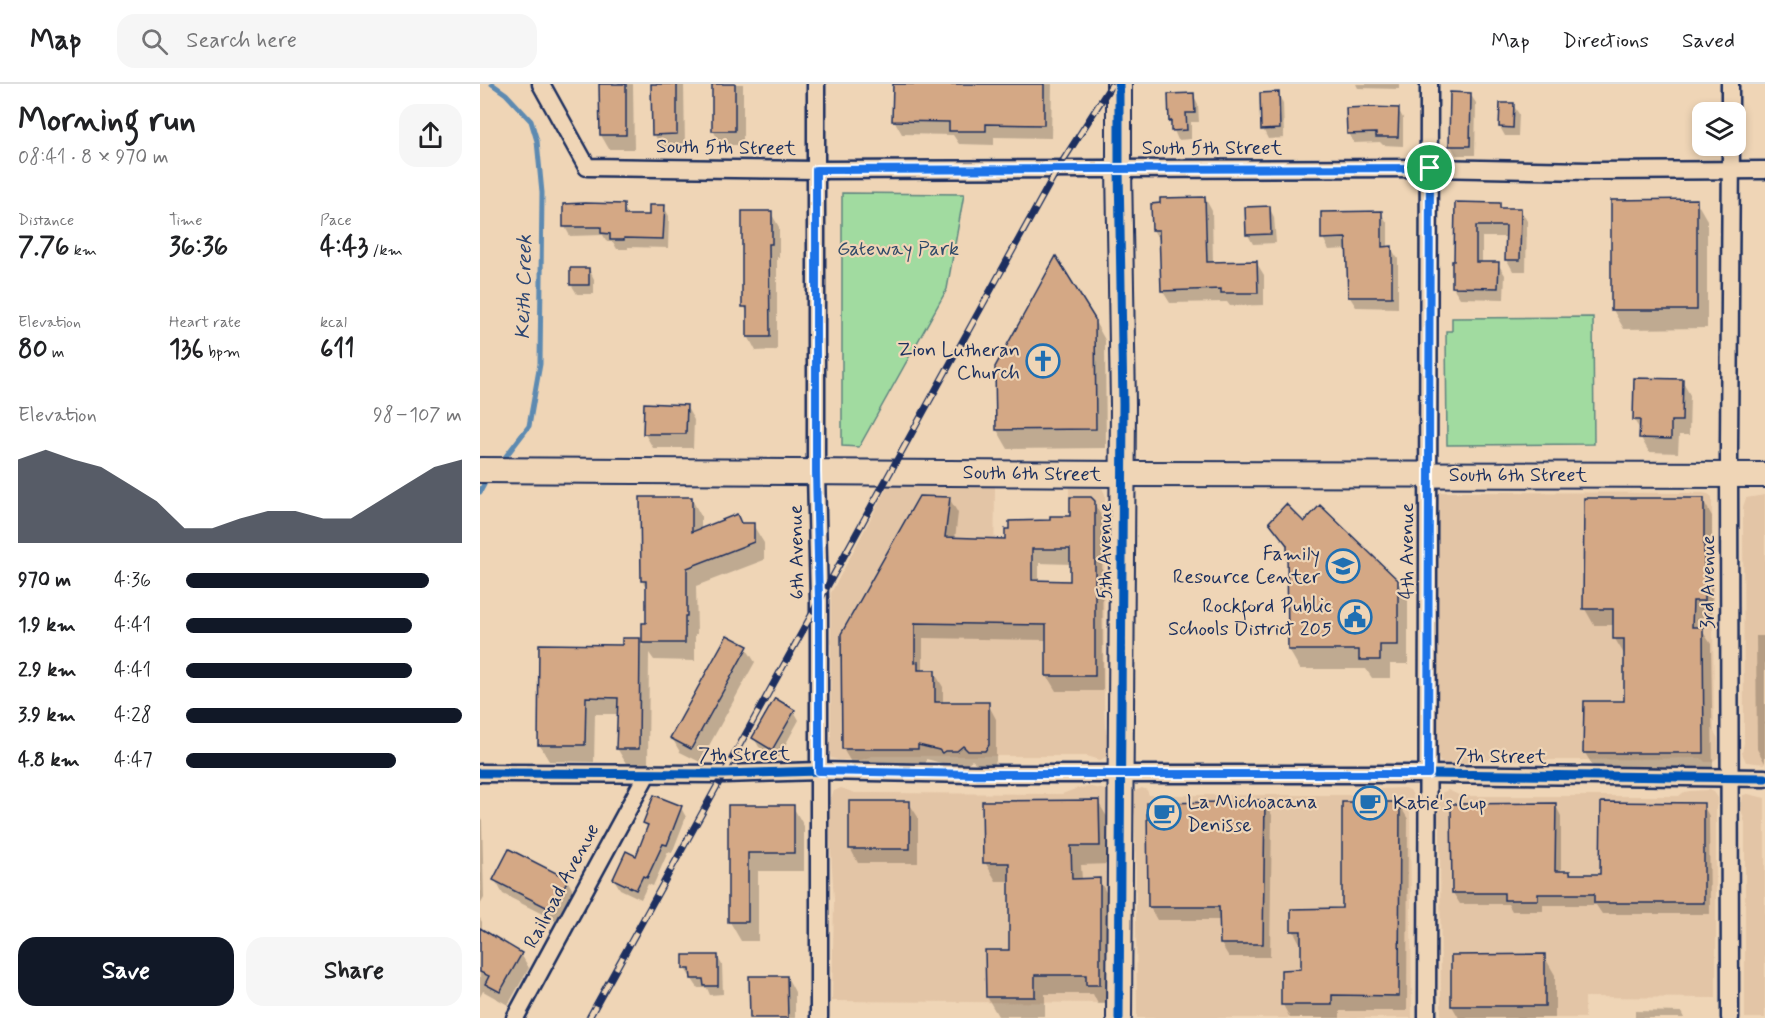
<!DOCTYPE html>
<html lang="en">
<head>
<meta charset="utf-8">
<style>
  :root { --surface:#fff; --page:#f6f6f6; --text:#202124; --muted:#757577; --line:#e0e0e0; --accent:#111827 }
  body { margin:0; font-family:Mynerve,sans-serif; background:var(--page); color:var(--text); height:100vh; display:flex; flex-direction:column; font-size:22px; white-space:nowrap }
  * { box-sizing:border-box; margin:0 }
  p { font-size:20px; color:var(--muted) }
  .icon { flex:none; width:33px; height:33px; fill:none; stroke:currentColor; stroke-width:2; stroke-linecap:round; stroke-linejoin:round }
  .map { position:relative; flex:1; overflow:hidden }
  .side { display:flex; flex-direction:column; background:var(--surface); width:480px }
  .side>* { flex:none }
  .tools { position:absolute; left:1212px; top:18px; display:grid; gap:12px }
  .tools a { display:grid; place-items:center; width:54px; height:54px; border-radius:12px; background:var(--surface); box-shadow:0 3px 9px #0003; font-size:30px }
  .pin { position:absolute; display:grid; place-items:center; width:51px; height:51px; color:#fff; margin:-26px; border:3px solid #fff; border-radius:50%; box-shadow:0 2px 6px #0007 }
  .round { display:grid; place-items:center; flex:none; width:63px; height:63px; border-radius:18px; background:var(--page) }
  .overview { display:flex; align-items:center; justify-content:space-between; height:102px; padding:0 18px }
  h1 { font-size:33px; font-weight:700; line-height:45px }
  .metrics { display:grid; grid-template-columns:repeat(3,1fr); gap:9px; height:102px; padding:6px 18px }
  .metrics div { display:grid; align-content:center }
  .metrics b { font-size:26px; font-weight:700 }
  .metrics small { font-size:16px; font-weight:400 }
  .metrics p { font-size:16px }
  .chart { height:168px; padding:12px 18px }
  .chart p { display:flex; justify-content:space-between }
  .chart svg { width:100%; height:108px; margin-top:6px; fill:var(--accent); opacity:.7 }
  .action { display:flex; gap:12px; margin-top:auto; padding:12px 18px }
  .action a { flex:1; height:69px; border-radius:18px; background:var(--accent); color:#fff; font-size:24px; font-weight:700; line-height:69px; text-align:center }
  .action a+a { background:var(--page); color:var(--text) }
  ul { padding:0 18px; list-style:none; font-size:20px }
  li { display:grid; grid-template-columns:96px 72px 1fr; align-items:center; height:45px }
  li i { height:15px; border-radius:8px; background:var(--accent) }
  header { display:flex; align-items:center; gap:36px; box-sizing:border-box; height:84px; padding:0 30px; background:var(--surface); border-bottom:2px solid var(--line) }
  header strong { font-size:28px }
  nav { display:flex; gap:33px; margin-inline-start:auto; font-size:21px }
  .search { width:420px; height:54px; background:var(--page); display:flex; align-items:center; gap:15px; box-sizing:border-box; padding:0 21px; border-radius:18px; color:var(--muted); font-size:22px }
  main { display:flex; flex:1; min-height:0 }
  .map>svg:first-child { display:block }
  .built { fill:#e3c5a6 }
  .green { fill:#a1dba0; stroke:#5e857f; stroke-width:1.5 }
  .shadow { fill:#0003; fill-rule:evenodd }
  .lines { fill:none; stroke-linecap:round; stroke-linejoin:round }
  .stream { stroke:#5d8ab1; stroke-width:5 }
  .building { fill:#d4a885; stroke:#1b2f5e; stroke-width:1.5; fill-rule:evenodd }
  .street-casing { stroke:#1b2f5e; stroke-width:21 }
  .secondary-casing { stroke:#1b2f5e; stroke-width:28 }
  .street { stroke:#efd5b6; stroke-width:16 }
  .secondary { stroke:#efd5b6; stroke-width:24 }
  .rail-casing { stroke:#1b2f5e; stroke-width:7 }
  .rail { stroke:#efd5b6; stroke-width:4.5; stroke-dasharray:14; stroke-linecap:butt }
  .cycleway-casing { stroke:#efd5b6; stroke-width:13 }
  .cycleway { stroke:#0057b8; stroke-width:9 }
  .route-casing { stroke:#fff; stroke-width:12 }
  .route { stroke:#1a73e8; stroke-width:8 }
  .labels { text-anchor:middle; dominant-baseline:central; stroke-width:4.5; stroke-linejoin:round; paint-order:stroke }
  .street-label { font-size:20px; fill:#1b2f5e; stroke:#efd5b6 }
  .park-label { font-size:20px; fill:#2f4968; stroke:#efd5b6 }
  .poi-label { font-size:20px; fill:#1b2f5e; stroke:#efd5b6; text-anchor:end }
  .water-label { font-size:21px; font-style:italic; fill:#2c4673; stroke:#efd5b6 }
</style>
</head>
<body>
<header>
<strong>Map</strong>
<div class="search"><svg class="icon" aria-label="search" viewBox="0 0 24 24"><circle cx="10" cy="10" r="6"/><path d="M15 15l6 6"/></svg>Search here</div>
<nav><a>Map</a><a>Directions</a><a>Saved</a></nav>
</header>
<main>
<section class="side">
<div class="overview"><div><h1>Morning run</h1><p>08:41 · 8 × 970 m</p></div><a class="round"><svg class="icon" aria-label="share" viewBox="0 0 24 24"><path d="M12 15V3M7 8l5-5 5 5M5 13v7h14v-7"/></svg></a></div>
<div class="metrics">
<div><p>Distance</p><b>7.76<small> km</small></b></div>
<div><p>Time</p><b>36:36</b></div>
<div><p>Pace</p><b>4:43<small> /km</small></b></div>
</div>
<div class="metrics">
<div><p>Elevation</p><b>80<small> m</small></b></div>
<div><p>Heart rate</p><b>136<small> bpm</small></b></div>
<div><p>kcal</p><b>611</b></div>
</div>
<div class="chart"><p><span>Elevation</span>98–107 m</p>
<svg viewBox="0 0 160 44" preserveAspectRatio="none"><path d="M0 44V10L10 6L20 10L30 13L40 20L50 27L60 38L70 38L80 34L90 31L100 31L110 34L120 34L130 27L140 20L150 13L160 10V44z"/></svg>
</div>
<ul>
<li><b>970 m</b>4:36<i style="width:88%"></i></li>
<li><b>1.9 km</b>4:41<i style="width:82%"></i></li>
<li><b>2.9 km</b>4:41<i style="width:82%"></i></li>
<li><b>3.9 km</b>4:28<i style="width:100%"></i></li>
<li><b>4.8 km</b>4:47<i style="width:76%"></i></li>
</ul>
<div class="action"><a>Save</a><a>Share</a></div>
</section>
<div class="map">
<svg width="1285" height="934" viewBox="0 0 1285 934">
  <rect width="100%" height="100%" fill="#efd5b6"/>
  <filter id="ink" filterUnits="userSpaceOnUse"><feTurbulence type="fractalNoise" baseFrequency=".0167" numOctaves="2"/><feDisplacementMap in="SourceGraphic" scale="12" xChannelSelector="R" yChannelSelector="G"/><feConvolveMatrix kernelMatrix="1 2 1 2 8 2 1 2 1" color-interpolation-filters="sRGB"/></filter>
  <g filter="url(#ink)">
    <g class="built">
      <path d="M410 398 515 400 514 496H590L589 399 618 401 622 404 625 410 624 619 625 643 630 661 629 669 626 673 620 676 607 672H392L381 676H358L351 674 348 663 351 655V509Z"/>
      <path d="M960 408 1223 409 1228 410 1232 413 1234 648 1238 654 1239 673 1232 678H1225L1221 674 1101 676H996L990 679 964 680 960 677 957 673V417Z"/>
      <path d="M1285 411V680L1266 678 1262 669 1264 659 1263 423 1266 414Z"/>
      <path d="M611 703 626 706 628 711 627 720 628 919 352 917 354 816 348 719 354 707 361 704 375 709 582 710 598 704Z"/>
      <path d="M662 704 667 706 669 711H888L901 705 924 704 930 706 933 711V715L930 726 932 934H657L655 731 651 722 655 707Z"/>
      <path d="M968 706 981 712H1199L1204 708 1210 707 1230 706 1234 708 1238 714V718L1236 723V914L1105 913V934H961L960 744 954 729 953 721 957 711Z"/>
      <path d="M1268 710 1285 714V934H1265V739L1261 725 1263 711Z"/>
    </g>
    <g class="green">
      <path d="M362 109 484 110 467 205 379 363 362 362Z"/>
      <path d="M1113 233 1114 360 967 361 966 247H972V234Z"/>
    </g>
    <g class="shadow">
      <path d="M121 0H153L154 65H129L121 51Z"/>
      <path d="M173 0H204L205 64H182L174 50Z"/>
      <path d="M233 0H263V61H241L233 46Z"/>
      <path d="M415 0H572L571 54 514 53V61L479 60 473 51 422 50 414 36Z"/>
      <path d="M876 0H919V5L878 4Z"/>
      <path d="M713 10 718 20 719 38H711V55L698 56 690 37Z"/>
      <path d="M798 10 803 19 804 54 788 55 783 45Z"/>
      <path d="M990 10 996 19 995 71H976L971 62Z"/>
      <path d="M1033 21 1039 30 1038 52H1025L1020 43Z"/>
      <path d="M918 25 923 34V62L903 61 900 58 874 59 869 49Z"/>
      <path d="M725 114 732 127 733 179 776 178 784 191V221L750 222 747 218 690 219 682 206 681 159 673 146 682 121Z"/>
      <path d="M1216 117 1227 136V244L1144 245 1133 226Z"/>
      <path d="M976 120H1019L1022 125H1040L1047 137 1046 187H1033L1027 176V153H1002V179L1018 180 1025 191 1024 215 980 214 973 203 976 179Z"/>
      <path d="M143 122 149 132H170L184 123 189 132 188 164 148 163V165H137L133 158H127L123 151 90 152 85 143Z"/>
      <path d="M789 123 794 133 796 159 773 160 768 151Z"/>
      <path d="M291 129 299 143V173H297V266L276 267 268 252V230L264 222Z"/>
      <path d="M901 129 908 140V164H911L918 175V224L876 223 869 212 868 165 849 166 843 154Z"/>
      <path d="M109 185 114 195V210H97L91 200Z"/>
      <path d="M614 236 625 256 626 364 528 365 517 346Z"/>
      <path d="M1202 297 1210 311 1209 351H1199L1198 369 1169 368 1161 354V347L1154 336Z"/>
      <path d="M165 321 206 322 214 336 213 364H173L165 350Z"/>
      <path d="M211 414 221 432V446L273 441 284 459V476L216 502 217 550H215V577L174 576 169 569 168 682 147 681 137 664 138 630H115L114 678 69 677 59 660 144 563 160 555 163 562 164 541H167V505L162 496Z"/>
      <path d="M469 414 478 429 475 455 527 457 572 438 591 433 613 418 622 433 623 607H576L567 592 568 556 443 554V588H454L463 603V620H508L516 635V677L514 682 498 681 492 676 486 681H474L472 683 469 681 446 675V679L372 680 363 665ZM559 479 591 480V498H559Z"/>
      <path d="M1105 415 1223 416 1232 432V533H1221V545L1231 560 1233 685 1114 684 1105 669 1145 618 1146 570H1144L1135 555V541H1114L1105 525Z"/>
      <path d="M791 438 917 497 928 516V580H910V594H892L886 585H820L809 566V466Z"/>
      <path d="M1276 552H1285V679L1277 665Z"/>
      <path d="M266 564 275 578 220 678 200 668 192 654Z"/>
      <path d="M314 627 319 636 298 674 279 663 274 654Z"/>
      <path d="M784 717 792 731 790 873H749L741 860V836H677L669 822Z"/>
      <path d="M618 718 629 736 630 780 601 781 602 796H619L630 815V920H618L613 910H565V932H518L507 913 531 867V797H516L505 778Z"/>
      <path d="M429 719 438 733V779H378L370 764Z"/>
      <path d="M919 720 928 735 927 927H860V934H810L803 921 822 887V863L813 846 864 825Z"/>
      <path d="M1075 720 1081 732V789L1089 788 1091 792H1122L1223 721 1229 732 1230 830H1122L1116 821H1063V827H1032L1028 820H980L973 809Z"/>
      <path d="M250 723H313L324 742V787H278V857H261L250 838Z"/>
      <path d="M201 724 206 733 192 769 188 768 173 802 168 800 161 815 140 805 134 795 157 774 168 745 165 739Z"/>
      <path d="M0 733 2 736 4 814 0 821Z"/>
      <path d="M15 796H87L95 810 80 839 23 810Z"/>
      <path d="M0 834 2 838V847L41 870 49 884 28 921 3 907 0 913Z"/>
      <path d="M237 872 242 881 243 910 230 911 227 904H218L205 885Z"/>
      <path d="M972 872H1064L1075 891V934H979L972 922Z"/>
      <path d="M307 893 315 908V934H271Z"/>
      <path d="M1155 927 1201 928 1204 934H1155Z"/>
    </g>
    <g class="lines">
      <g class="stream">
        <path d="M12 0 26 10 51 37 57 57 62 109 60 280 49 342 20 380"/>
        <path d="M0 408 8 393"/>
      </g>
    </g>
    <g class="building">
      <path d="M119 0H146V51H120Z"/>
      <path d="M171 0H197V50L172 51Z"/>
      <rect x="232" y="0" width="23" height="47"/>
      <path d="M413 0H564V41L506 40V47H469V38L412 37Z"/>
      <path d="M799 8 800 45 781 46 780 9Z"/>
      <path d="M970 8 991 9 990 62H969Z"/>
      <path d="M714 9 715 29H706L707 46 691 47V37L689 38 688 10Z"/>
      <path d="M1020 19H1034L1033 44 1019 43Z"/>
      <path d="M889 23 919 24 918 53H896V49L867 50 866 24Z"/>
      <path d="M725 113 727 178 777 177 778 209H741V205L681 207 679 146H672L671 120 680 119V114Z"/>
      <path d="M1217 115V226H1131V116Z"/>
      <path d="M975 118 1020 119V124H1041L1040 176H1025L1026 142H996V178H1019L1018 204 972 203V177H974Z"/>
      <path d="M105 119 144 120V131H169V121H185L183 155 144 154V156H130V150L121 149V143H83V120Z"/>
      <path d="M790 122 791 150 766 151 765 123Z"/>
      <path d="M262 127H292V160H289L290 253H267V223H262Z"/>
      <path d="M902 127V163L912 162V213H868L866 154 841 155V128Z"/>
      <path d="M576 172 615 235 616 345 516 346 515 283Z"/>
      <rect x="90" y="184" width="19" height="17"/>
      <path d="M1154 294 1203 295 1202 337H1191V355L1159 354 1160 336H1153Z"/>
      <path d="M164 319 207 321 206 350H163Z"/>
      <path d="M439 412 470 413 465 453 525 455V445H529V437L570 436V432H590V413H611L615 417V592H566V541L435 539V579L438 578V586H455V618H509V661L505 667H488L483 662 477 667H465L462 669 459 666 438 661V665H362L361 550ZM552 465H590V497L552 496Z"/>
      <path d="M160 413H212V448L257 430 261 439H274V458L207 484V532H205V559H162V539H166V497H161Z"/>
      <path d="M1104 414H1224V517H1213L1212 543H1223L1224 669H1103L1104 617H1144V555H1133V525H1103Z"/>
      <path d="M806 420 824 438 840 421 918 496V561H900V576H879V566H808L807 461 789 438Z"/>
      <path d="M247 551 268 562 211 665 190 654Z"/>
      <path d="M142 554H160L159 665H136L138 614 106 613 105 661H58L59 560 142 561Z"/>
      <path d="M295 614 315 626 292 666 272 654Z"/>
      <path d="M174 711 202 722 187 761 183 760 167 794 163 792 156 806 133 795 146 767 156 772 168 741 163 739Z"/>
      <path d="M619 716 620 762H591L592 795 620 794V901H606V891H555V913H506L505 866H529V779H503L502 717Z"/>
      <path d="M752 716H785L783 860H740L739 823H668L667 719 751 718Z"/>
      <rect x="369" y="717" width="61" height="48"/>
      <path d="M862 718H920L919 912 852 911V921H801V886L821 885V847H811V825L862 824Z"/>
      <path d="M1121 718 1224 719V819H1114V810H1058V816H1024V809H972L971 720 1076 719 1075 787H1090V790H1120Z"/>
      <path d="M248 721H314V769H268V838H248Z"/>
      <path d="M29 765 88 795 72 826 13 796Z"/>
      <path d="M0 844 42 869 20 908 5 900 9 892 0 888Z"/>
      <path d="M1065 870V922H971V871Z"/>
      <path d="M203 871H238V902H224L223 895H211L210 885H203Z"/>
      <path d="M269 892H307L308 934H270Z"/>
    </g>
    <g class="lines">
      <g class="street-casing">
        <g id="street">
          <path d="M61 0 107 83 336 86 950 84 1110 87 1285 86"/>
          <path d="M336 0V388L339 517V934"/>
          <path d="M1250 0V28"/>
          <path d="M0 689 244 690 339 687 494 690H948L1285 694"/>
          <path d="M35 934 167 690"/>
          <path d="M947 934 949 0"/>
          <path d="M1250 934 1249 364 1251 62"/>
        </g>
      </g>
      <g class="secondary-casing">
        <g id="secondary">
          <path d="M0 386 643 390 1285 391"/>
          <path d="M639 934 643 320 639 85V0"/>
        </g>
      </g>
      <use href="#street" class="street"/>
      <use href="#secondary" class="secondary"/>
      <g class="rail-casing">
        <path id="rail" d="M109 934 577 86 632 0"/>
      </g>
      <use href="#rail" class="rail"/>
      <g class="cycleway-casing">
        <g id="cycleway">
          <path d="M0 689 244 690 339 687 494 690H948L1285 694"/>
          <path d="M639 934 643 320 639 85V0"/>
        </g>
      </g>
      <use href="#cycleway" class="cycleway"/>
    </g>
  </g>
  <g class="lines" filter="url(#ink)">
    <g class="route-casing">
      <path id="route" d="M950 84 948 690H494L339 687V517L336 388V86Z"/>
    </g>
    <use href="#route" class="route"/>
  </g>
  <defs>
    <g id="church-ring" transform="scale(1.725)"><circle r="9.5" fill="#efd5b6" stroke="#1f6fb2" stroke-width="1.5"/><path d="M-1.2-6h2.4v3.5h3.3v2.4h-3.3V6h-2.4V-.1h-3.3v-2.4h3.3Z" fill="#1f6fb2"/></g>
    <g id="school-ring" transform="scale(1.725)"><circle r="9.5" fill="#efd5b6" stroke="#1f6fb2" stroke-width="1.5"/><path d="M0-5L7-2L0 1L-7-2ZM-4 1L0 2.5L4 1V4Q0 6-4 4Z" fill="#1f6fb2"/></g>
    <g id="civic-ring" transform="scale(1.725)"><circle r="9.5" fill="#efd5b6" stroke="#1f6fb2" stroke-width="1.5"/><path d="M-.6-6.5H3V-4.5H.6V-3L4-1V1h2V6H-6V1h2V-1L-.6-3ZM-1.2 2.5V6h2.4V2.5Z" fill="#1f6fb2"/></g>
    <g id="cafe-ring" transform="scale(1.725)"><circle r="9.5" fill="#efd5b6" stroke="#1f6fb2" stroke-width="1.5"/><path d="M-5.5-4.5H6V0H3Q3 3.5 0 3.5H-2.5Q-5.5 3.5-5.5 0ZM3-3.2v2h1.7v-2ZM-6 4.5H4V6H-6Z" fill="#1f6fb2"/></g>
  </defs>
  <g fill-rule="evenodd">
    <use href="#church-ring" x="563" y="277"/>
    <use href="#school-ring" x="863" y="482"/>
    <use href="#civic-ring" x="875" y="533"/>
    <use href="#cafe-ring" x="890" y="719"/>
    <use href="#cafe-ring" x="684" y="729"/>
  </g>
  <g class="labels">
    <g class="street-label">
      <text transform="translate(246 64) rotate(1)">South 5th Street</text>
      <text x="732" y="64">South 5th Street</text>
      <text transform="translate(552 390) rotate(1)">South 6th Street</text>
      <text x="1038" y="391">South 6th Street</text>
      <text transform="translate(625 467) rotate(-90)">5th Avenue</text>
      <text transform="translate(927 467) rotate(-90)">4th Avenue</text>
      <text transform="translate(317 468) rotate(-91)">6th Avenue</text>
      <text transform="translate(1228 498) rotate(-90)">3rd Avenue</text>
      <text transform="translate(264 671) rotate(-1)">7th Street</text>
      <text transform="translate(1021 673) rotate(1)">7th Street</text>
      <text transform="translate(82 802) rotate(-62)">Railroad Avenue</text>
    </g>
    <g class="park-label">
      <text x="418" y="165">Gateway Park</text>
    </g>
    <g class="poi-label">
      <text x="540" y="266">Zion Lutheran<tspan x="540" dy="23">Church</tspan></text>
      <text x="840" y="470">Family<tspan x="840" dy="23">Resource Center</tspan></text>
      <text x="852" y="522">Rockford Public<tspan x="852" dy="23">Schools District 205</tspan></text>
      <text x="707" y="718" text-anchor="start">La Michoacana<tspan x="707" dy="23">Denisse</tspan></text>
      <text x="913" y="719" text-anchor="start">Katie's Cup</text>
    </g>
    <g class="water-label">
      <text transform="translate(44 203) rotate(-89)">Keith Creek</text>
    </g>
  </g>
</svg>
<div class="tools">
<a><svg class="icon" aria-label="layers" viewBox="0 0 24 24"><path d="M12 4l9 5-9 5-9-5zM3 14l9 5 9-5"/></svg></a>
</div>
<div class="pin" style="left:950px;top:84px;background:#1e9e55"><svg class="icon" aria-label="arrive" viewBox="0 0 24 24"><path d="M6 21V4h12l-3 4 3 4H6"/></svg></div>
</div>
</main>
</body>
</html>
